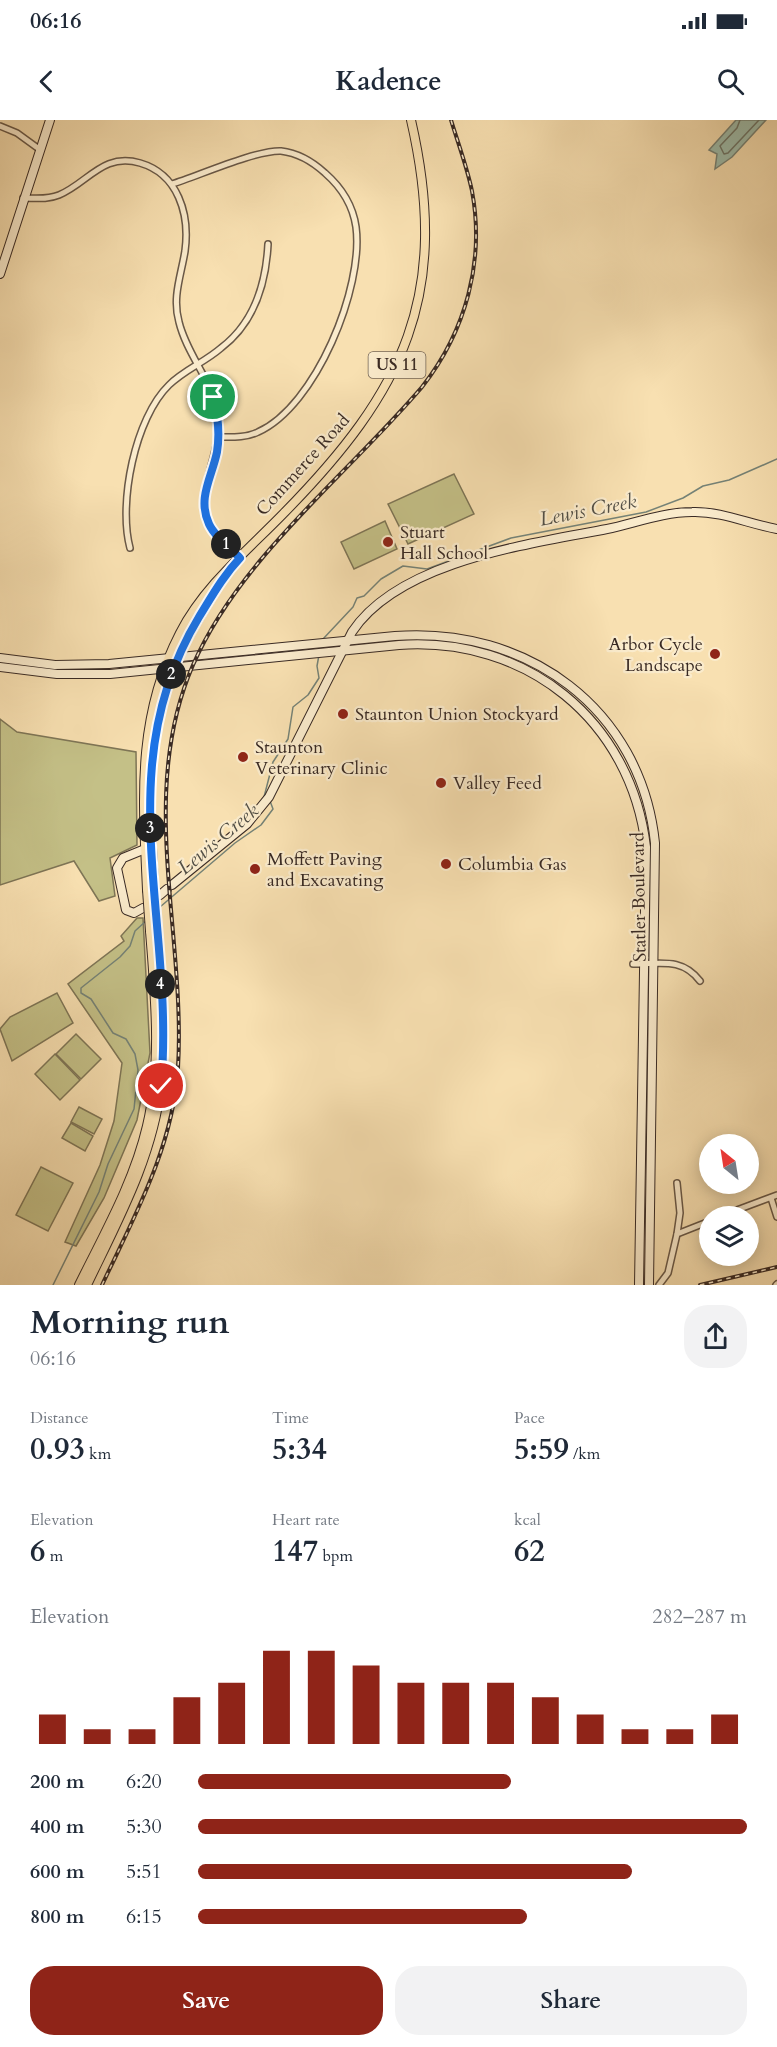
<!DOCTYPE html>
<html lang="en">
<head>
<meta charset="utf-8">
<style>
  :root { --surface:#fff; --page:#f2f2f3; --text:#1f2937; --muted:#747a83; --accent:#8f2418 }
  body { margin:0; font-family:Cardo,serif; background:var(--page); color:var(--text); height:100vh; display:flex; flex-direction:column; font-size:22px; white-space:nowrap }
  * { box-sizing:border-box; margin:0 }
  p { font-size:20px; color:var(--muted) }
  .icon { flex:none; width:33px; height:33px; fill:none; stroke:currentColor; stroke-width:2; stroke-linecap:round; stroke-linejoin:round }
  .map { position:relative; height:1165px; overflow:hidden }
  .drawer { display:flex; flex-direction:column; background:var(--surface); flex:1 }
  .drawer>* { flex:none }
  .needle { width:39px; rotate:330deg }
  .tools { position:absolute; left:699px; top:1014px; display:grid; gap:12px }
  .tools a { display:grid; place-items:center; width:60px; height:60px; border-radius:50%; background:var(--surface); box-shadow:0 3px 15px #0003; font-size:30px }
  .pin { position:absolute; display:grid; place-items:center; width:51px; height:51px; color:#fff; margin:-26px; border:3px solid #fff; border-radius:50%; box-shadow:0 2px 6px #0007 }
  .km { position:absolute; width:30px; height:30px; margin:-15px; border-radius:50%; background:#222; color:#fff; font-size:16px; line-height:30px; text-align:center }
  .round { display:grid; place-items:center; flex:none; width:63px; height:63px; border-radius:24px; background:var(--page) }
  .headline { display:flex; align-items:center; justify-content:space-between; height:102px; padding:0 30px }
  h1 { font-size:33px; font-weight:700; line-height:45px }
  .figures { display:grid; grid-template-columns:repeat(3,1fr); gap:9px; height:102px; padding:6px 30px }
  .figures div { display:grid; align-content:center }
  .figures b { font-size:30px; font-weight:700 }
  .figures small { font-size:16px; font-weight:400 }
  .figures p { font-size:16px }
  .chart { height:168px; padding:12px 30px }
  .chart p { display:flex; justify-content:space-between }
  .chart svg { width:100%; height:108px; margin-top:6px; stroke:var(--accent); stroke-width:6 }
  .action { display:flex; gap:12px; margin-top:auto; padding:12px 30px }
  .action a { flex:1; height:69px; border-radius:24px; background:var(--accent); color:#fff; font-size:24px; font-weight:700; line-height:69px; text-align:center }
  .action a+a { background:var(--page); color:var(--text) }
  ul { padding:0 30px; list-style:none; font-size:20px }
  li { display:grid; grid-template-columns:96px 72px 1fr; align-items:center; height:45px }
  li i { height:15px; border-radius:8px; background:var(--accent) }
  .status { display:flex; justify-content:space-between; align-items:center; height:42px; padding:0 30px; background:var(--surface); direction:ltr }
  .status svg { height:16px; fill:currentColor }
  header { display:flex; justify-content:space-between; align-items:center; height:78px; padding:0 30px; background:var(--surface); font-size:27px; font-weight:700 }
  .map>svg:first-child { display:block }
  .green { fill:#c4c087; stroke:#7e7556; stroke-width:1.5 }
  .water { fill:#9dbdac; stroke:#758276; stroke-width:1.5 }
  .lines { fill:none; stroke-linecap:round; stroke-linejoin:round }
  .shore { stroke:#6b7468; stroke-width:1.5 }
  .stream { stroke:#758276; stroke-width:1.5 }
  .street-casing { stroke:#695847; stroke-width:8 }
  .secondary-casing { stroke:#392a24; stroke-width:10 }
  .primary-casing { stroke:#392a24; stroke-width:10 }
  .street { stroke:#faebcc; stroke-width:5 }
  .secondary { stroke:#faebcc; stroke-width:8 }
  .primary { stroke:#f8e0b1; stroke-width:8 }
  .rail-casing { stroke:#392a24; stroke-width:4 }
  .rail { stroke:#faebcc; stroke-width:1.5; stroke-dasharray:4.5; stroke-linecap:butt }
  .primary-bridge-casing { stroke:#392a24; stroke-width:10; stroke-linecap:butt }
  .primary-bridge { stroke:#f8e0b1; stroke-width:8 }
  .route-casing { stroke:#fff; stroke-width:12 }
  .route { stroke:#1a73e8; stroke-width:8 }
  .poi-dot { fill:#8f2418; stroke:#faebcc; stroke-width:2 }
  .labels { text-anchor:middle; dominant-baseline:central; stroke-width:4.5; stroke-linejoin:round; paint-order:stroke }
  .shield { fill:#faebcc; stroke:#736456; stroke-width:1.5 }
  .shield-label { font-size:16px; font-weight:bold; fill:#392a24 }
  .street-label { font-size:18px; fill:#392a24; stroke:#faebcc }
  .poi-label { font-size:18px; fill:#392a24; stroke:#faebcc; text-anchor:start }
  .water-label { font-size:20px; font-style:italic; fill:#524f46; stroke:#faebcc }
</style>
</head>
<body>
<div class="status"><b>06:16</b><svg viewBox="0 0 49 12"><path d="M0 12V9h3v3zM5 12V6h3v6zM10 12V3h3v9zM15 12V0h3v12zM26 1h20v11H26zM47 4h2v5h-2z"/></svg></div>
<header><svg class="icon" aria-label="back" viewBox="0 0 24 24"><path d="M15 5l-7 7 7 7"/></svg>Kadence<svg class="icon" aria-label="search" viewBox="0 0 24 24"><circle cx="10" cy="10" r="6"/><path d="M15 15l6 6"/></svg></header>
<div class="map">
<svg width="777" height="1165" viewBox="0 0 777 1165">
  <rect width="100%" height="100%" fill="#f8e0b1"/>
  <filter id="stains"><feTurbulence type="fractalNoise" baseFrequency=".00333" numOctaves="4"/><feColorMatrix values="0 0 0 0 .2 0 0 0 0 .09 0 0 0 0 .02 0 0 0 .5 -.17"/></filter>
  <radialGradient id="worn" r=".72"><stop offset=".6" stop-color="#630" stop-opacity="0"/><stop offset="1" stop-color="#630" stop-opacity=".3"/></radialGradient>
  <g class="green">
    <path d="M454 354 474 394 408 424 388 384Z"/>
    <path d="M385 401 397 429 354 449 341 422Z"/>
    <path d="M0 599 17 612 136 632 137 725 110 738 115 776 99 781 74 741 0 765Z"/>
    <path d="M137 798H143L150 933 137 1000 104 1078 76 1126 65 1122 100 1045 114 1001 122 943 68 864 124 821 121 816Z"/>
    <path d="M57 873 73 903 12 941 0 909 10 897Z"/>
    <path d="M76 914 101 939 81 959 56 934Z"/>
    <path d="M55 934 80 960 60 980 35 954Z"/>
    <path d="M79 987 102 999 94 1014 71 1002Z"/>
    <path d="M71 1003 93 1016 85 1031 62 1018Z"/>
    <path d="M41 1047 73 1063 48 1111 16 1095Z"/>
  </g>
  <path class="water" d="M736 0H766L732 37 715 49 717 34 709 30Z"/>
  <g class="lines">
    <path class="shore" d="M740 0 737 8 720 26 724 34 728 33 759 0"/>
    <g class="stream">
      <path d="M323 519 353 487 357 478 364 476 381 459 403 446 427 449 511 418 646 392 683 378 703 366 729 360 777 339"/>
      <path d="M264 677 273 642 288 619 293 587 308 575 319 558 317 546 319 535"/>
      <path d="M160 787 235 723 261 705 273 689 270 681"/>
      <path d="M53 1165 99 1072 108 1044 134 989 138 950 135 934 126 919 113 913 91 879 81 873V868L120 837 130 826 135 811 146 801"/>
    </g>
    <g class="street-casing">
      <g id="street">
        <path d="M0 6 17 13 39 29"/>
        <path d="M172 64C198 56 256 30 281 31 298 33 313 42 325 53 341 67 353 86 356 107 364 167 316 286 258 312 246 318 231 317 218 317"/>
        <path d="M23 78C35 78 47 80 59 75 88 63 103 32 140 43 178 54 190 94 185 131 181 156 172 177 179 202 187 235 212 260 218 294 224 331 193 371 209 405 216 417 230 428 240 438"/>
        <path d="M130 428C118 383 135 298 169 265 184 250 205 242 221 228 254 203 266 164 268 124"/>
        <path d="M633 844C660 844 682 837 700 861"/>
        <path d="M677 1063 680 1093 677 1114"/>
        <path d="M771 1078 777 1097"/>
        <path d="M721 1096 777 1075"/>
        <path d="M659 1165 668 1153 677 1114 710 1101"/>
        <path d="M776 1165 777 1164"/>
      </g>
    </g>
    <g class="secondary-casing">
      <g id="secondary">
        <path d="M0 154 50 0"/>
        <path d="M0 538 55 545 109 544 395 516C526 506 641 588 655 723L649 1165"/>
        <path d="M0 547 57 554H110L399 525C526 516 631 600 646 727L639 1165"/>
        <path d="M172 765 247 704 269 677 352 512C399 441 530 424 607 409 635 403 664 392 692 392 721 391 749 404 777 409"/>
        <path d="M160 775 167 769"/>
        <path d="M143 788 134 793 126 790 117 748 123 738 150 727"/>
      </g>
    </g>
    <g class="primary-casing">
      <g id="primary">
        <path d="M154 765C150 691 143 617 173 547 186 517 204 491 220 463"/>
        <path d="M147 770C143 678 136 598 180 513 204 466 247 431 283 394 405 270 451 175 411 0"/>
        <path d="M79 1165C104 1114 134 1062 147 1006 162 943 155 875 150 811"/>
        <path d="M87 1165C118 1100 153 1037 161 965 167 912 159 858 156 805"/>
      </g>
    </g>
    <use href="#street" class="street"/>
    <use href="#secondary" class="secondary"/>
    <use href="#primary" class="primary"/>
    <g class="rail-casing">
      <g id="rail">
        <path d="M102 1165C135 1095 173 1027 178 948 186 813 137 674 193 545 239 439 348 354 422 267 466 211 485 141 472 71 467 47 458 23 451 0"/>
        <path d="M700 1165 777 1147"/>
      </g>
    </g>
    <use href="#rail" class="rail"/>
    <g class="primary-bridge-casing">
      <g id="primary-bridge">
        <path d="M154 765 156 805"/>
        <path d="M147 770 150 811"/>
      </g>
    </g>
    <use href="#primary-bridge" class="primary-bridge"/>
  </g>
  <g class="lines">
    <g class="route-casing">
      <path id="route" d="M161 966C176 804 107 649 199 497 212 476 223 456 240 438 230 428 215 417 209 404 197 378 212 357 217 332 220 313 218 295 213 277"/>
    </g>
    <use href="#route" class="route"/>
  </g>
  <g class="poi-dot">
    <circle cx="388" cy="422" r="6"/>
    <circle cx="715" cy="534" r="6"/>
    <circle cx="343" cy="594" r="6"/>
    <circle cx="243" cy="637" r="6"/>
    <circle cx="441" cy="663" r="6"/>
    <circle cx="446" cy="744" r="6"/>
    <circle cx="255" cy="749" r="6"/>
  </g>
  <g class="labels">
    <rect class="shield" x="368.5" y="232" width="57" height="26" rx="4.5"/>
    <g class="shield-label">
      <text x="397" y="245">US 11</text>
    </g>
    <g class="street-label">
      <text transform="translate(303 345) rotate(-48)">Commerce Road</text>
      <text transform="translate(639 777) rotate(-91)">Statler Boulevard</text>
    </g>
    <g class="poi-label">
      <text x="400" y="412">Stuart<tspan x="400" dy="21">Hall School</tspan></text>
      <text x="703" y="524" text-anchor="end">Arbor Cycle<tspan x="703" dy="21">Landscape</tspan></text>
      <text x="355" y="594">Staunton Union Stockyard</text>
      <text x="255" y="627">Staunton<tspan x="255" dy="21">Veterinary Clinic</tspan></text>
      <text x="453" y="663">Valley Feed</text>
      <text x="267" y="739">Moffett Paving<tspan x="267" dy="21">and Excavating</tspan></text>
      <text x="458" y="744">Columbia Gas</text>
    </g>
    <g class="water-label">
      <text transform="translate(588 390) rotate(-11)">Lewis Creek</text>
      <text transform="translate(218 719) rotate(-40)">Lewis Creek</text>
    </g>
  </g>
  <rect width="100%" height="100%" filter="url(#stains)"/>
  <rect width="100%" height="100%" fill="url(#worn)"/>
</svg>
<div class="tools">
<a><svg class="needle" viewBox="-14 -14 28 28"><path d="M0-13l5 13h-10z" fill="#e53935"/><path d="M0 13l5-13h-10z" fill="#747a83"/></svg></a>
<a><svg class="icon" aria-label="layers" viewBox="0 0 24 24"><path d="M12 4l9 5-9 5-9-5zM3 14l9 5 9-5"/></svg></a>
</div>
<div class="pin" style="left:213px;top:277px;background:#1e9e55"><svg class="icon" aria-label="arrive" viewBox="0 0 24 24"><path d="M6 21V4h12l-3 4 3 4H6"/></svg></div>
<div class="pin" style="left:161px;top:966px;background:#d93025"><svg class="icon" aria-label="check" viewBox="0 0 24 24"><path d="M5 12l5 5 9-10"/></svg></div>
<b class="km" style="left:226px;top:424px">1</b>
<b class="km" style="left:171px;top:554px">2</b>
<b class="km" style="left:150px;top:708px">3</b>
<b class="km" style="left:160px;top:864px">4</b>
</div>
<section class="drawer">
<div class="headline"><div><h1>Morning run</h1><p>06:16</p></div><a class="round"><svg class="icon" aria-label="share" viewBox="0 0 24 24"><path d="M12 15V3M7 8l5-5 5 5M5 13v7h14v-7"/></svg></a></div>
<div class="figures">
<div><p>Distance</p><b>0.93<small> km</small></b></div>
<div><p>Time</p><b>5:34</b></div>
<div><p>Pace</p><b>5:59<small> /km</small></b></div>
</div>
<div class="figures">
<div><p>Elevation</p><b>6<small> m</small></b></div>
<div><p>Heart rate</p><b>147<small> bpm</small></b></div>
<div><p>kcal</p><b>62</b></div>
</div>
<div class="chart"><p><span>Elevation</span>282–287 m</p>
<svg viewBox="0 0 160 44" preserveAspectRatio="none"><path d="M5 44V32M15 44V38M25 44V38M35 44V25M45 44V19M55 44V6M65 44V6M75 44V12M85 44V19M95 44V19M105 44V19M115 44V25M125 44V32M135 44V38M145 44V38M155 44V32"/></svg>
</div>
<ul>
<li><b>200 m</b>6:20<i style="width:57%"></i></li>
<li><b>400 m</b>5:30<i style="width:100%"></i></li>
<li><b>600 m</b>5:51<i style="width:79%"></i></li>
<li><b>800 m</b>6:15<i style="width:60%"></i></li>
</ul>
<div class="action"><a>Save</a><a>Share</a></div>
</section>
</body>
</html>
